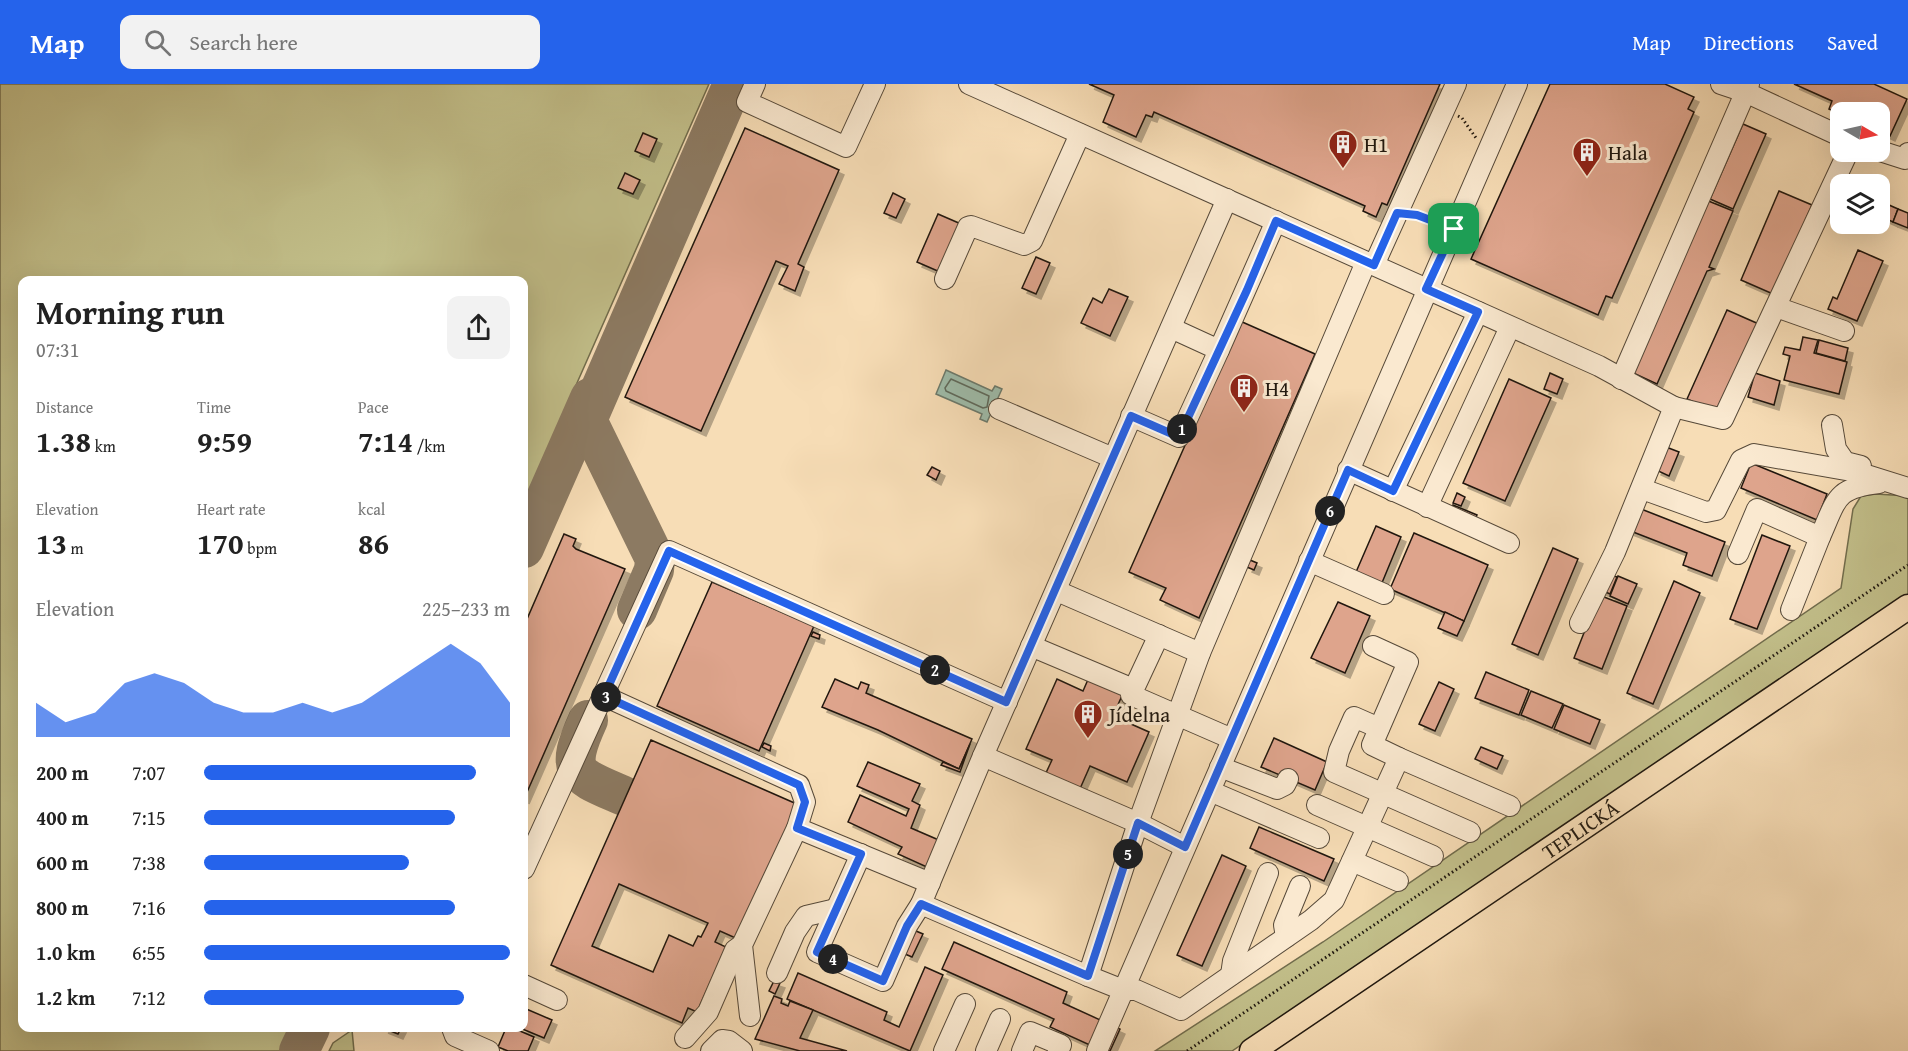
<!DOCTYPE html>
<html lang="en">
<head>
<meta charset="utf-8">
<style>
  :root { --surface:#fff; --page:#f2f2f2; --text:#222; --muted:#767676; --accent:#2563eb }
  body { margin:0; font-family:"Gentium Book Plus",serif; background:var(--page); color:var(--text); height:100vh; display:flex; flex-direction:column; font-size:22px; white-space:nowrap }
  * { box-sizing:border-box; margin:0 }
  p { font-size:20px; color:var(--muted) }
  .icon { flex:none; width:33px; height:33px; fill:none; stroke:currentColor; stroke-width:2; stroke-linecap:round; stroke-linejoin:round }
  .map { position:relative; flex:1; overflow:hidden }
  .side { position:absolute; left:18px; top:192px; width:510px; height:756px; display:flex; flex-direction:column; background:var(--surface); border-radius:12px; box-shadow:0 6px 24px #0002 }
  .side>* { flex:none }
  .needle { width:39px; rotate:99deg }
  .controls { position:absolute; left:1830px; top:18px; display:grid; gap:12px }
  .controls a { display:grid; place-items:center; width:60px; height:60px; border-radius:12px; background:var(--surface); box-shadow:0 6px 24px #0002; font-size:30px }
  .pin { position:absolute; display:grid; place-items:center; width:51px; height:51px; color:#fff; margin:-26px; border-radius:12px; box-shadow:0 3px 9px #0006 }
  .km { position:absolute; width:30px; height:30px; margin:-15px; border-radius:50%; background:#222; color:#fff; font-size:16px; line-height:30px; text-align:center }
  .round { display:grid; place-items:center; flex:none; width:63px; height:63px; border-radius:12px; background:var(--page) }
  .overview { display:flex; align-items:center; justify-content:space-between; height:102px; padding:0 18px }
  h1 { font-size:33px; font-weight:800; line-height:45px }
  .figures { display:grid; grid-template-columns:repeat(3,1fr); gap:9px; height:102px; padding:6px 18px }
  .figures div { display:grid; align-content:center }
  .figures b { font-size:30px; font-weight:800 }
  .figures small { font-size:16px; font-weight:400 }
  .figures p { font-size:16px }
  .chart { height:168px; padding:12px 18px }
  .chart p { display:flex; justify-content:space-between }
  .chart svg { width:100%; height:108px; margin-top:6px; fill:var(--accent); opacity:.7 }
  ul { padding:0 18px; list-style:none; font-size:20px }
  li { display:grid; grid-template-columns:96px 72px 1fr; align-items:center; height:45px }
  li i { height:15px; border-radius:8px; background:var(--accent) }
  header { display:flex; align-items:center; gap:36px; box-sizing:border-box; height:84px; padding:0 30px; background:var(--accent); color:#fff }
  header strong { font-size:28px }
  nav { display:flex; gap:33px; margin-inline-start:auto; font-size:21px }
  .search { width:420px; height:54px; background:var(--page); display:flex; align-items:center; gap:15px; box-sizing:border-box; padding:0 21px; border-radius:12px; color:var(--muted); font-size:22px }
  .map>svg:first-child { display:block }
  .green { fill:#c2bf8a; stroke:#716c4c; stroke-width:1.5 }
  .water { fill:#9ebcaa; stroke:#6c7a6c; stroke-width:1.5 }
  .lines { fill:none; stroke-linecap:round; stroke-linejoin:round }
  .shore { stroke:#5f6a5c; stroke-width:1.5 }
  .taxiway { stroke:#8c7a62; stroke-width:40 }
  .building { fill:#dea48c; stroke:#20180f; stroke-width:1.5; fill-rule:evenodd; filter:url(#shadow) }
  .minor-casing { stroke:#564939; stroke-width:22 }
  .major-casing { stroke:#20180f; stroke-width:27 }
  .path { stroke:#20180f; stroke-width:3; stroke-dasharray:1.5 3; stroke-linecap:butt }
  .minor { stroke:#fae9d0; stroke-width:20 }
  .major { stroke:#f7ddb6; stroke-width:24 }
  .route-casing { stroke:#fff; stroke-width:12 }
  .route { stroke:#2563eb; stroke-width:8 }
  .labels { text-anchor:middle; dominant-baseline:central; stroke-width:6; stroke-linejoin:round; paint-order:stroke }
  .poi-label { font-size:21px; fill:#20180f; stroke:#fae9d0; text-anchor:start }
  .street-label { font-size:21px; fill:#20180f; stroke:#fae9d0 }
</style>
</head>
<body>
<header>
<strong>Map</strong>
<div class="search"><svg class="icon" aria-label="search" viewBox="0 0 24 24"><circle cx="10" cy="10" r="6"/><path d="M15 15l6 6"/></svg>Search here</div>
<nav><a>Map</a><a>Directions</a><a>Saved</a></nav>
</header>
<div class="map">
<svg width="1908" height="967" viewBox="0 0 1908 967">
  <defs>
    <filter id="shadow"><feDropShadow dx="5" dy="5" stdDeviation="0" flood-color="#0004"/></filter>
  </defs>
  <rect width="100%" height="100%" fill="#f7ddb6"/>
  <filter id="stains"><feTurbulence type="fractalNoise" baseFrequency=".00333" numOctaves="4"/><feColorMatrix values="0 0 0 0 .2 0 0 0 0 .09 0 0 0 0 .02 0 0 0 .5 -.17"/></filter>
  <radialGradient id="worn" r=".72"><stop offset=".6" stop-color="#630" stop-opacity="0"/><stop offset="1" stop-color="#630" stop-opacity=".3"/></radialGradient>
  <g class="green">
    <path d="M0 0H709L524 419V196H22V944H291L281 967H0Z"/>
    <path d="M1876 410 1908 412V512L1232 967H1155L1323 858 1841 504 1853 425 1861 412Z"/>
    <path d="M352 946 354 967H329L333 959Z"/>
  </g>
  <path class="water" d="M946 286 992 307 995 302 1002 305 987 338 980 335 982 330 936 310Z"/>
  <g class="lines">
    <path class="shore" d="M951 295 989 312 987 323 983 324 946 307 945 304Z"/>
    <g class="taxiway">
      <path d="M524 464 590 314"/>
      <path d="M637 526 654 486 655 475 587 336 733 0"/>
      <path d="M588 636C563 691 576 691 626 713"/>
      <path d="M299 967 310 944"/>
    </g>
  </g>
  <g class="building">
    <path d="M1089 0H1440L1387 121 1382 119 1376 133 1363 127 1365 122 1154 28 1152 33 1146 31 1136 53 1103 38 1114 11Z"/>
    <path d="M1550 0H1665L1694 13 1688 25 1694 28 1612 214 1606 212 1598 231 1471 175Z"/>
    <path d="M1794 0H1874L1907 15 1890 52 1880 47V28L1840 30 1829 25 1832 17Z"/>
    <path d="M1743 40 1766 50 1733 125 1710 115Z"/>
    <path d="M745 44 839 86 798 180 804 183 795 207 779 200 788 182 776 177 701 347 625 313Z"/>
    <path d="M643 49 657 55 649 73 635 67Z"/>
    <path d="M625 89 640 96 633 110 618 104Z"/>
    <path d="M1779 107 1812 121 1773 210 1741 196Z"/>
    <path d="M893 109 905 115 896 134 884 129Z"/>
    <path d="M1706 116 1733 127 1709 183 1714 185 1707 187 1657 300 1631 288Z"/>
    <path d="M1880 117 1898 125 1893 138 1880 132Z"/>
    <path d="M1898 125 1908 129V144L1893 138Z"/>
    <path d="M938 130 961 140 940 188 917 178Z"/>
    <path d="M1858 166 1883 177 1857 237 1828 225 1833 213 1837 215Z"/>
    <path d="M1036 173 1050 179 1036 210 1022 204Z"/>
    <path d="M1109 205 1128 213 1110 252 1081 239 1093 214 1102 219Z"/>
    <path d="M1727 226 1761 241 1721 330 1687 315Z"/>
    <path d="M1240 237 1315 270 1199 534 1160 516 1166 504 1129 488Z"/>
    <path d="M1803 253 1818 256 1814 269 1847 278 1839 310 1784 296 1790 272 1783 270 1785 263 1800 266Z"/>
    <path d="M1819 256 1848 264 1845 277 1816 269Z"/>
    <path d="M1550 289 1563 295 1557 310 1544 305Z"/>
    <path d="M1755 289 1780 297 1774 321 1748 313Z"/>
    <path d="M1509 295 1551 314 1505 417 1463 399Z"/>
    <path d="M1666 363 1679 368 1669 392 1656 386Z"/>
    <path d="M1751 379 1827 410 1817 436 1741 404Z"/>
    <path d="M932 383 940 387 936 396 927 391Z"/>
    <path d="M1457 409 1465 413 1461 422 1453 419Z"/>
    <path d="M1453 421 1477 431 1473 441 1449 430Z"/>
    <path d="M1636 423 1725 458 1712 492 1683 481 1687 469 1628 446Z"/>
    <path d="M1376 442 1401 453 1379 506 1353 495Z"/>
    <path d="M1414 449 1488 481 1464 537 1390 505Z"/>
    <path d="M564 450 576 455 573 462 576 465 625 485 524 715V542Z"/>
    <path d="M1762 451 1790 462 1757 545 1730 535Z"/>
    <path d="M1553 464 1578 475 1538 571 1512 560Z"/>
    <path d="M1250 476 1257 479 1254 486 1247 483Z"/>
    <path d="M1608 490 1617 493 1610 510 1601 506Z"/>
    <path d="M1618 492 1637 500 1628 520 1610 512Z"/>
    <path d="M1674 497 1700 509 1653 620 1627 609Z"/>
    <path d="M712 498 814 542 759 667 657 622Z"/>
    <path d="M1599 511 1627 522 1602 585 1574 574Z"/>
    <path d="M1338 518 1370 532 1345 589 1311 574Z"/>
    <path d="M1445 528 1464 537 1457 552 1438 544Z"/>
    <path d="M813 548 820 551 819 555 811 552Z"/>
    <path d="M1486 588 1529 606 1519 631 1475 614Z"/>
    <path d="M1090 591 1124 607 1113 632 1149 648 1127 698 1090 682 1079 707 1045 691 1052 676 1026 665 1057 595 1083 607Z"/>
    <path d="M835 595 858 605 861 598 869 601 866 609 972 655 959 685 878 646 822 623Z"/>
    <path d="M1439 598 1454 605 1435 647 1419 640Z"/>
    <path d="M1531 607 1563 620 1552 644 1521 631Z"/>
    <path d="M1564 621 1600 636 1590 660 1554 645Z"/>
    <path d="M1274 654 1327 678 1315 706 1261 683Z"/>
    <path d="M651 656 799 721 740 856 720 847 715 858 726 863 697 928 688 924 682 939 551 881ZM619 800 708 839 701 853 698 852 693 862 669 851 653 888 592 862Z"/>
    <path d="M764 659 771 662 770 667 762 663Z"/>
    <path d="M970 660 960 688 941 681 943 678 959 685Z"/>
    <path d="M1481 663 1503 672 1497 685 1475 675Z"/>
    <path d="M868 678 920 700 912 717 920 721 911 744 941 757 929 784 898 770 902 763 848 738 860 711 906 732 909 725 857 702Z"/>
    <path d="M1259 743 1334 775 1324 797 1250 764Z"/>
    <path d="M1222 771 1246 782 1202 882 1177 871Z"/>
    <path d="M916 847 923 850 912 873 905 870Z"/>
    <path d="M954 858 1067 908 1063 919 1120 945 1110 967H1103L1050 943 1054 935 942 885Z"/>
    <path d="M925 883 943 891 910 967 787 915 798 889 887 928 884 936 899 943Z"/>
    <path d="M774 897 780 899 775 910 769 907Z"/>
    <path d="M774 912 782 915 781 919 788 922 790 917 813 926 800 954 847 967H800L755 955Z"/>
    <path d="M524 924 552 936 544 954 520 944H524Z"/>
    <path d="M383 944H401L398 950Z"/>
    <path d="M506 944H513L534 953 528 967H508L498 963Z"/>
  </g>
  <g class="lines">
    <g class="minor-casing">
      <g id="minor">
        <path d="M755 0 747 18 846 63 875 0"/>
        <path d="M969 0 1599 282 1674 323 1615 468 1580 539"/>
        <path d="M1721 0 1745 8 1840 52"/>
        <path d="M1880 67 1905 75 1908 69"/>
        <path d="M1227 115 983 672 921 820 1088 892 1123 906H1136L1181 926 1311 836 1334 816 1399 674 1510 722"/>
        <path d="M1374 181 1456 0"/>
        <path d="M945 195 968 143 971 142 1024 161 1032 157 1080 50"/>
        <path d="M1776 223 1844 247"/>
        <path d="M1171 244 1219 266 1276 137"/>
        <path d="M1621 295 1749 0"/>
        <path d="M1674 323 1723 335 1848 68"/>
        <path d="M999 325 1113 374"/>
        <path d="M1131 332 1179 353 1219 266"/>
        <path d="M1832 341 1836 365 1845 378 1861 382"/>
        <path d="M1348 386 1509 459"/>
        <path d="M1645 406 1706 428 1716 426 1741 376 1754 370 1857 388 1908 404"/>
        <path d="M1393 407 1478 228"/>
        <path d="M1427 423 1510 243"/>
        <path d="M1738 470 1757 425 1820 453C1837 415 1835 404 1879 399"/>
        <path d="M1309 477 1384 510"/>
        <path d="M1057 507 1200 569"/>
        <path d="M1791 526 1820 453"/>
        <path d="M1159 551 1131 611 1232 655"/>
        <path d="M1031 562 1133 605"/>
        <path d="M1373 562 1408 578 1372 661 1399 674"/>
        <path d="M604 612 799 701 805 718 797 744 742 861 750 932"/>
        <path d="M1379 644 1354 633 1339 667 1334 688 1470 748"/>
        <path d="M983 672 1138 739 1185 763"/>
        <path d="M1220 683 1277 705 1285 701 1288 695"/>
        <path d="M1210 707 1319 754"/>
        <path d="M1317 721 1433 772"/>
        <path d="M797 744 930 799"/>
        <path d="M861 770 817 868 883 897 907 842 921 820"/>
        <path d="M1352 777 1398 797"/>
        <path d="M524 785 669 467 1007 618"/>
        <path d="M1286 853 1284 841 1300 802"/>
        <path d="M777 889 795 848 806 832 836 825"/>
        <path d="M1231 891 1233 877 1268 789"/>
        <path d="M1088 892 1138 739 1200 569 1366 178"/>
        <path d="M524 901 557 916"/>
        <path d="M452 944 455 952 489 967"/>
        <path d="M685 954 708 928 735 866 742 861"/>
        <path d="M711 967 722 956 729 957 742 967"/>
        <path d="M944 967 965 920"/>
        <path d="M986 967 1000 935"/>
        <path d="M1022 967 1030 948 1061 961 1058 967"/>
        <path d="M1097 967 1517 0"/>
      </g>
    </g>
    <g class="major-casing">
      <g id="major">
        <path id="s1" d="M1252 967 1908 523"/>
      </g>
    </g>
    <g class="path">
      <path d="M1458 32 1462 34 1476 54"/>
      <path d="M1416 131 1438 139"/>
      <path d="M1187 967 1908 481"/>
    </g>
    <use href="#minor" class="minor"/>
    <use href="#major" class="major"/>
  </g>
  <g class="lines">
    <g class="route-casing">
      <path id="route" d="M1397 129 1417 131 1454 145 1426 205 1478 228 1393 407 1348 386 1185 763 1138 739 1088 892 921 820 907 842 883 897 817 868 861 770 797 744 805 718 799 701 604 612 669 467 1006 618 1131 332 1179 353 1247 206 1276 137 1374 181Z"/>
    </g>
    <use href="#route" class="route"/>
  </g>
  <defs>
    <g id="building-pin" transform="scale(1.5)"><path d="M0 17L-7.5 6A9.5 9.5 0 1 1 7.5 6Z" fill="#8f2418" stroke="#fae9d0"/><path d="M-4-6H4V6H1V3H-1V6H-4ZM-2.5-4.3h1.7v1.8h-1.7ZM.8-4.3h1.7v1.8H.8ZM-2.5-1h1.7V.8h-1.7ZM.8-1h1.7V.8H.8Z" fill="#fff"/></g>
  </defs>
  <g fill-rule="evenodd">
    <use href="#building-pin" x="1343" y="60"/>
    <use href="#building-pin" x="1587" y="68"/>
    <use href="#building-pin" x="1244" y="304"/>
    <use href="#building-pin" x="1088" y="630"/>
  </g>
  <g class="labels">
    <g class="poi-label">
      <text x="1364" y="60">H1</text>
      <text x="1608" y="68">Hala</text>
      <text x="1265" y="304">H4</text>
      <text x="1109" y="630">Jídelna</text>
    </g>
    <g class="street-label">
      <text stroke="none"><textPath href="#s1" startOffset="396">TEPLICKÁ</textPath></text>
    </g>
  </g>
  <rect width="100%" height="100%" filter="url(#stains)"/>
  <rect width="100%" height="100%" fill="url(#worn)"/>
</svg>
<div class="controls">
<a><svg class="needle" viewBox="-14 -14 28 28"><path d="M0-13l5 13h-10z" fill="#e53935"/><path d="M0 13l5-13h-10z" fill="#767676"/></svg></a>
<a><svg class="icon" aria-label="layers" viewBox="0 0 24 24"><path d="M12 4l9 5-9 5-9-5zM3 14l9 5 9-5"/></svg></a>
</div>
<div class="pin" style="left:1454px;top:145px;background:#1e9e55"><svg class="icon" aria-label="arrive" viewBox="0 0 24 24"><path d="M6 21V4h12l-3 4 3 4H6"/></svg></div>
<b class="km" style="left:1182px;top:345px">1</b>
<b class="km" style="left:935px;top:586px">2</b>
<b class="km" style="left:606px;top:613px">3</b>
<b class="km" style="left:833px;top:875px">4</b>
<b class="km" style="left:1128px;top:770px">5</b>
<b class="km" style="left:1330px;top:427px">6</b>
<section class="side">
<div class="overview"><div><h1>Morning run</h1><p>07:31</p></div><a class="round"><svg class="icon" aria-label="share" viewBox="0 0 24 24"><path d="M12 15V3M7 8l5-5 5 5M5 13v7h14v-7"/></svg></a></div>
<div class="figures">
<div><p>Distance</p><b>1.38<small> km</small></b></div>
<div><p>Time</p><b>9:59</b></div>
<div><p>Pace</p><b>7:14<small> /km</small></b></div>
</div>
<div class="figures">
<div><p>Elevation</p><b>13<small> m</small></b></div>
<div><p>Heart rate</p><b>170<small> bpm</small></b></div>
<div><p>kcal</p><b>86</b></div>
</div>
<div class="chart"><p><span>Elevation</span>225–233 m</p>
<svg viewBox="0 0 160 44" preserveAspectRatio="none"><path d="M0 44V30L10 38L20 34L30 22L40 18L50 22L60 30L70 34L80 34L90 30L100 34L110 30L120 22L130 14L140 6L150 14L160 30V44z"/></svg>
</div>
<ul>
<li><b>200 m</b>7:07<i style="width:89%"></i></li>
<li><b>400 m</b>7:15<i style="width:82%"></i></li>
<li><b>600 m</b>7:38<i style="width:67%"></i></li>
<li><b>800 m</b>7:16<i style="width:82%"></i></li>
<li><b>1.0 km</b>6:55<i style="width:100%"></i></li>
<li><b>1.2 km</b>7:12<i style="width:85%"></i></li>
</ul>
</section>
</div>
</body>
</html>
